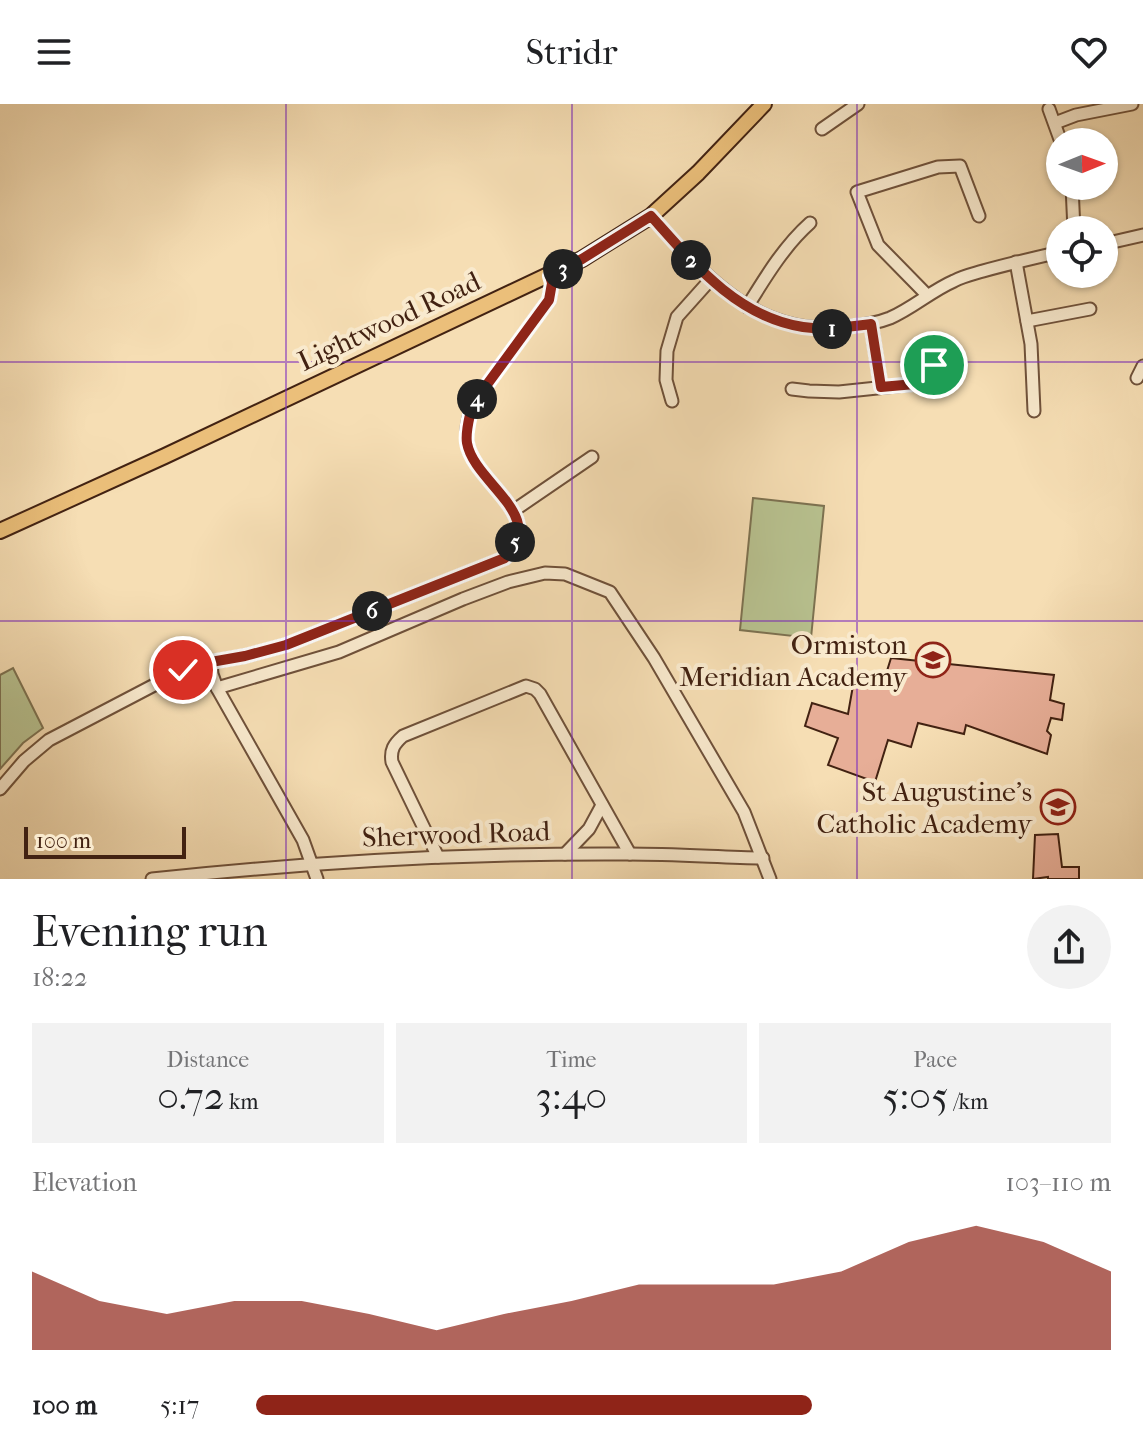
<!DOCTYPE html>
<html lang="en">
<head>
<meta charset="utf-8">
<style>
  :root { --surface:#fff; --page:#f2f2f2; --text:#202124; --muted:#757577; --accent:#8f2418 }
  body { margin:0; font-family:"IM FELL French Canon",serif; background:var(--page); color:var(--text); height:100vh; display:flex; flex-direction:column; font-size:30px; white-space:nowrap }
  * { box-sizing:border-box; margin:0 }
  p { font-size:26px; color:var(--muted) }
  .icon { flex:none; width:44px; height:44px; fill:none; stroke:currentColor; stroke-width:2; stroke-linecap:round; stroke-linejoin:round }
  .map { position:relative; height:775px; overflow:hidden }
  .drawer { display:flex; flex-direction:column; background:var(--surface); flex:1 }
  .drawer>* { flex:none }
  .needle { width:52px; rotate:89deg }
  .tools { position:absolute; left:1046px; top:24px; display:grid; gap:16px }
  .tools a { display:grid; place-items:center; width:72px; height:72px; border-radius:50%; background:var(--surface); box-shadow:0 2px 6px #0004; font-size:40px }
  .scale { position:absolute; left:24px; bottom:20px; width:162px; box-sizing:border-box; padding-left:8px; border:4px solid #422212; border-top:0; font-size:22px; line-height:28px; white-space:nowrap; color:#422212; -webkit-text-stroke:6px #f9eace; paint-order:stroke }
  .pin { position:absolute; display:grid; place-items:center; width:68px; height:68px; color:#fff; margin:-34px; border:4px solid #fff; border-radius:50%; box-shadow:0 2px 8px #0007 }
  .km { position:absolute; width:40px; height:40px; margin:-20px; border-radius:50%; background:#222; color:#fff; font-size:22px; line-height:40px; text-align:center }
  .round { display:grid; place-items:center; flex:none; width:84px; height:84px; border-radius:42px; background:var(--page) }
  .summary { display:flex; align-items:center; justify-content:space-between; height:136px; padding:0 32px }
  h1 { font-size:44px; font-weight:600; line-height:60px }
  .figures { display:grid; grid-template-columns:repeat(3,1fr); gap:12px; height:136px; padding:8px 32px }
  .figures div { display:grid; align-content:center; border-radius:0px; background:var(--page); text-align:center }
  .figures b { font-size:40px; font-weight:600 }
  .figures small { font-size:22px; font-weight:400 }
  .figures p { font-size:22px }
  .chart { height:224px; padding:16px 32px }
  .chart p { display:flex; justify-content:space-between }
  .chart svg { width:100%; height:144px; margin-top:8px; fill:var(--accent); opacity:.7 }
  ul { padding:0 32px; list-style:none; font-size:26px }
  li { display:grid; grid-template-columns:128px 96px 1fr; align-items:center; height:60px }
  li i { height:20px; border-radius:10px; background:var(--accent) }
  header { display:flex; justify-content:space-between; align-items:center; height:104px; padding:0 32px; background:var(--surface); font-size:36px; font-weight:600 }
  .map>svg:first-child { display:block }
  .green { fill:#b8c290; stroke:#7d7251; stroke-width:2 }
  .building { fill:#e7ae97; stroke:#422212; stroke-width:2 }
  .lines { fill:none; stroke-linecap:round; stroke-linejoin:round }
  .minor-casing { stroke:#6f513a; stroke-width:15 }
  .major-casing { stroke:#422212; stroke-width:18 }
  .minor { stroke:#f9eace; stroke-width:11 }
  .major { stroke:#ebbf7a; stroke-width:14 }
  .route-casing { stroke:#fff; stroke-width:16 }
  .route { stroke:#8f2418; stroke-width:10 }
  .grid { fill:none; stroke:#7b2cbf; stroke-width:2; stroke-opacity:0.55 }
  .labels { text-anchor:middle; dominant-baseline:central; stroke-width:8; stroke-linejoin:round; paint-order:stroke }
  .street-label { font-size:28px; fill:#422212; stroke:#f9eace }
  .poi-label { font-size:28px; fill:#422212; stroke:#f9eace; text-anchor:end }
</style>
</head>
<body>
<header><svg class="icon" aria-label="menu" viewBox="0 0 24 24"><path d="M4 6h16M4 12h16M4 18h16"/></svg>Stridr<svg class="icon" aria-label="heart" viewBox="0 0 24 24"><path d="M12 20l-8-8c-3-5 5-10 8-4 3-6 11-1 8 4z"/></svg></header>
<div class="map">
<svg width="1143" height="775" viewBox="0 0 1143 775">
  <rect width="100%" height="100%" fill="#f6deb4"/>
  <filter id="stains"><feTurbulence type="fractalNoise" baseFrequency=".0025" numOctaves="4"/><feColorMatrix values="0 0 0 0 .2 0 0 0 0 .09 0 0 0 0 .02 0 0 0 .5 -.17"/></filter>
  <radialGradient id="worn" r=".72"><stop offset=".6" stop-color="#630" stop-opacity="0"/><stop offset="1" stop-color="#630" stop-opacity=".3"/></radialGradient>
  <g class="green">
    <path d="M753 394 824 402 811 534 740 526Z"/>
    <path d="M13 564 43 624 23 639 0 665V571Z"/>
  </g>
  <g class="building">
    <path d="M891 554 1054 571 1050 596 1064 600 1062 616 1051 614 1047 627 1051 631 1047 650 966 621 964 630 918 619 911 643 888 636 875 678 828 661 838 634 805 622 812 599 848 610 854 576 882 583Z"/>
    <path d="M1058 730 1062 763H1079V775H1048V773L1033 775 1035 731Z"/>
  </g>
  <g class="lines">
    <g class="minor-casing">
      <g id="minor">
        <path d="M1049 5 1061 38"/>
        <path d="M1055 19 1076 11 1132 0"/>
        <path d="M822 25 858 0"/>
        <path d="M1072 82 1074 126"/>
        <path d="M651 112C703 170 756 233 843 223 859 222 875 220 890 214 913 204 931 187 954 177 963 172 973 170 983 167 1008 160 1034 154 1060 148"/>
        <path d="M1104 140 1143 131"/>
        <path d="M1016 158 1031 240 1034 307"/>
        <path d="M927 191 878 141 857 88 938 63 960 62 979 112"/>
        <path d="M747 203C765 174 784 142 810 119"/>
        <path d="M1027 217 1090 205"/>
        <path d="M871 220 881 283"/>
        <path d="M1137 274 1143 262"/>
        <path d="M792 285 809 287 839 288 915 280 934 261"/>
        <path d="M672 297 666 276 667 247 677 213 711 175"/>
        <path d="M513 407 592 353"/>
        <path d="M211 558 212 570 217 584 303 736 317 775"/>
        <path d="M217 584 339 548 463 495 508 478 545 469 565 470 610 488 654 554 744 708 770 775"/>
        <path d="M0 685 24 657 49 636 183 566 211 558 245 552 286 541 505 454C549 412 474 379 467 339 465 327 469 313 472 301L549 196 552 179 550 172"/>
        <path d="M565 750 589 725 602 701"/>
        <path d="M438 753 392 658C390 646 394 640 403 632L526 582 535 585 540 590 630 750"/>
        <path d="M152 775C310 758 469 749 628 750 673 750 718 753 763 754"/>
      </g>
    </g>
    <g class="major-casing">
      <path id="major" d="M0 427 165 352 582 155 651 112 698 69 764 0"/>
    </g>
    <use href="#minor" class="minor"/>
    <use href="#major" class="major"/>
  </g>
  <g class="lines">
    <g class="route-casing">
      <path id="route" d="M183 566 211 558 245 552 286 541 505 454C549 412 474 379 467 339 465 327 470 313 472 301L549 196 552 179 550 172 582 155 651 112C693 159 737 213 803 223 826 226 848 223 871 220L881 283 915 280 934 261"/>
    </g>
    <use href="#route" class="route"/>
  </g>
  <path class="grid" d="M286 0V775M572 0V775M857 0V775M0 258H1143M0 517H1143"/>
  <defs>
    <g id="school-ring" transform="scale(1.8)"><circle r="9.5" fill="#f9eace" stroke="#8f2418" stroke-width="1.5"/><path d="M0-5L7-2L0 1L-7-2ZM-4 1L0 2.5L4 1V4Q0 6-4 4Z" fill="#8f2418"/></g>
  </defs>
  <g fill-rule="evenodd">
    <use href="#school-ring" x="933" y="556"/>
    <use href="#school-ring" x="1058" y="703"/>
  </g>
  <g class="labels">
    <g class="street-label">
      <text transform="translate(389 217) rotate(-25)">Lightwood Road</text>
      <text transform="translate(456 730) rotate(-2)">Sherwood Road</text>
    </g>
    <g class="poi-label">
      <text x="907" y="540">Ormiston<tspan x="907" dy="32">Meridian Academy</tspan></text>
      <text x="1032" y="687">St Augustine's<tspan x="1032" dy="32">Catholic Academy</tspan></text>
    </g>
  </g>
  <rect width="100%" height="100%" filter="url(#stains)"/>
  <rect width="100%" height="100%" fill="url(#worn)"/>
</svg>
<div class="tools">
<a><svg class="needle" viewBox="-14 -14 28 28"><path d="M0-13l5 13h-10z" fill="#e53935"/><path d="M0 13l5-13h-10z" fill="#757577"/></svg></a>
<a><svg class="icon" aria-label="locate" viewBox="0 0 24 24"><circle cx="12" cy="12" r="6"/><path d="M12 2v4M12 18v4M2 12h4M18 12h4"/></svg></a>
</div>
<div class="scale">100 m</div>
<div class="pin" style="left:934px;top:261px;background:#1e9e55"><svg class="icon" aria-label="arrive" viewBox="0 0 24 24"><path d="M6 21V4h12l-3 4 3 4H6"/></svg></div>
<div class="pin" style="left:183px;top:566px;background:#d93025"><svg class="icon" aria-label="check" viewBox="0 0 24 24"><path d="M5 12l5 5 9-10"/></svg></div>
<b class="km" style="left:832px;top:225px">1</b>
<b class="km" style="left:691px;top:156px">2</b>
<b class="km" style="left:563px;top:165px">3</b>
<b class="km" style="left:477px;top:295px">4</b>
<b class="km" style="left:515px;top:438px">5</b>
<b class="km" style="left:372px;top:507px">6</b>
</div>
<section class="drawer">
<div class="summary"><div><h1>Evening run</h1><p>18:22</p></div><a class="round"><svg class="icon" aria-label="share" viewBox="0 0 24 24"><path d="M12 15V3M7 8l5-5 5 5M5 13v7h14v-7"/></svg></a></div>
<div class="figures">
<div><p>Distance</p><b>0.72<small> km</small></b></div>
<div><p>Time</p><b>3:40</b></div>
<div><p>Pace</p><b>5:05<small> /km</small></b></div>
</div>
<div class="chart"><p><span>Elevation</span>103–110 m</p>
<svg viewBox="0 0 160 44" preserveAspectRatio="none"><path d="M0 44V20L10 29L20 33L30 29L40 29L50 33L60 38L70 33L80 29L90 24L100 24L110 24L120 20L130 11L140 6L150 11L160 20V44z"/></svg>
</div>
<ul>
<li><b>100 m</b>5:17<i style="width:65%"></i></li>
</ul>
</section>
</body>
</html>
